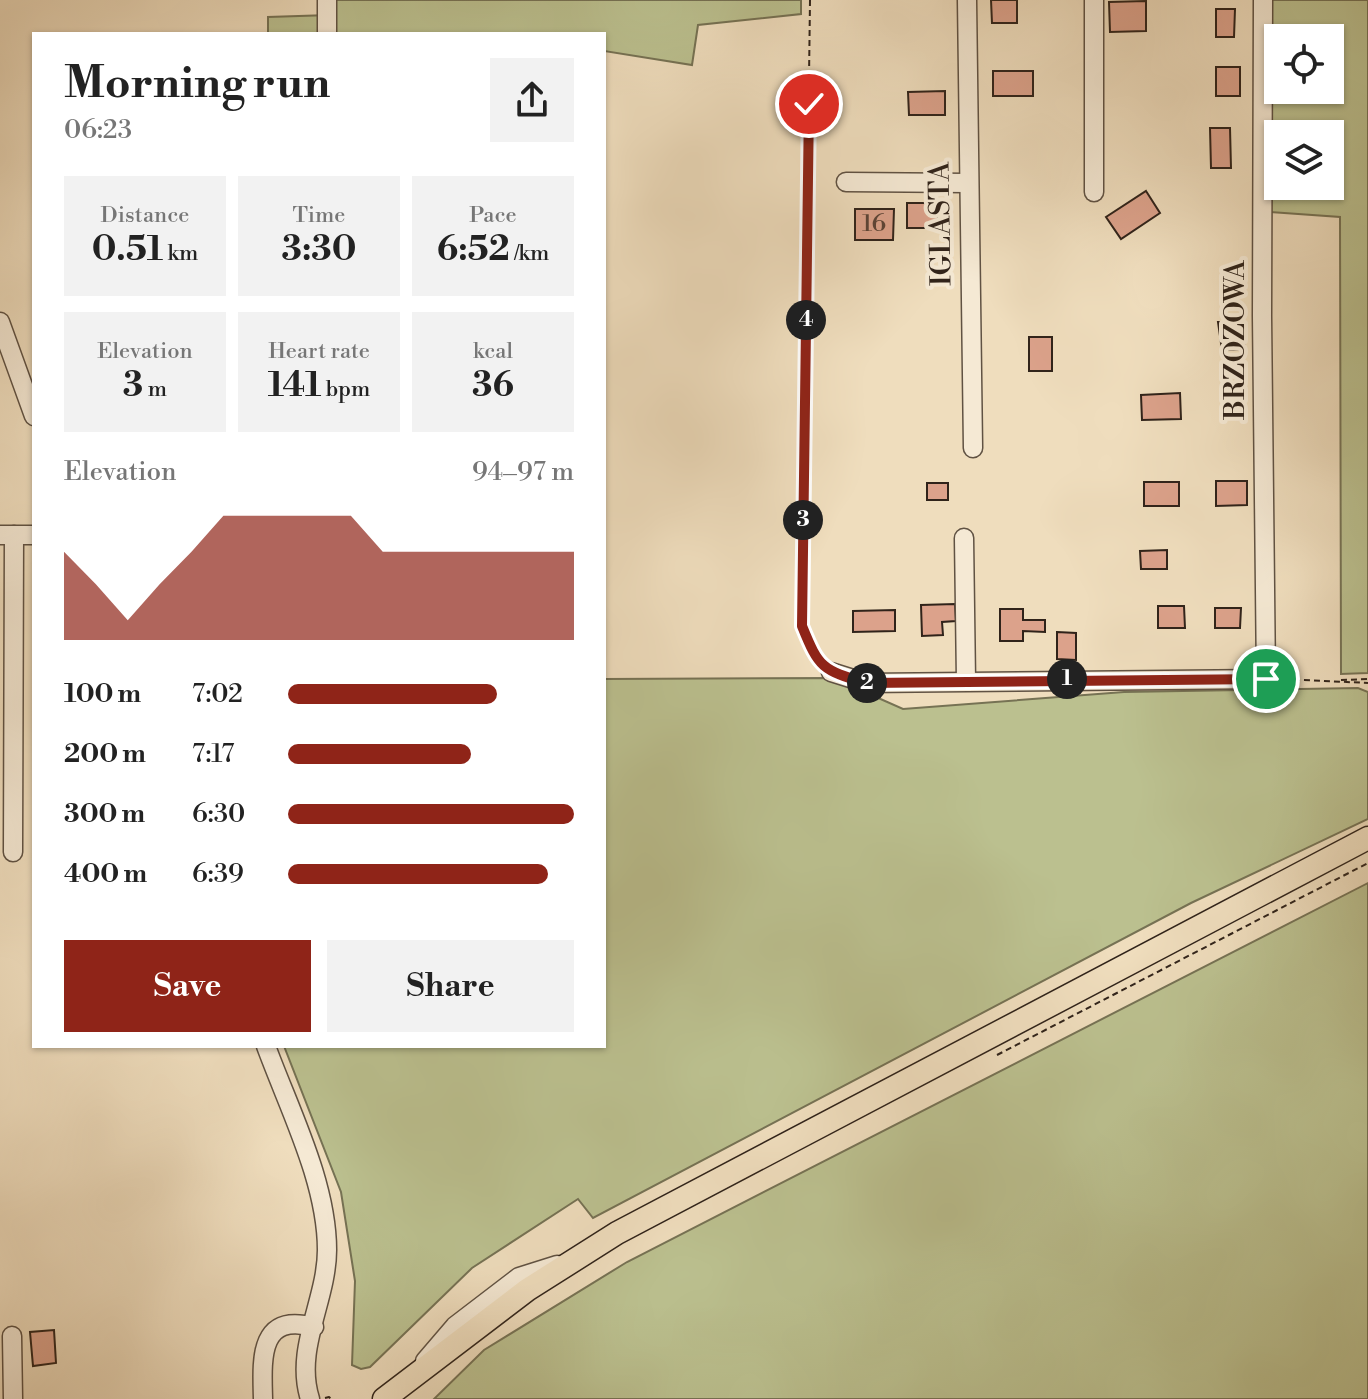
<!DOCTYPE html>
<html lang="en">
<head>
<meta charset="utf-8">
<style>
  :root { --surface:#fff; --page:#f2f2f2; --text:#222; --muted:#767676; --accent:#8f2418 }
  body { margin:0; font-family:"Libre Bodoni",serif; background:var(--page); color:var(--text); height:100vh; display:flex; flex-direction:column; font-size:30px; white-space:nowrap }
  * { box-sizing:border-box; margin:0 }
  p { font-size:26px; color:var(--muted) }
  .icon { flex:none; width:44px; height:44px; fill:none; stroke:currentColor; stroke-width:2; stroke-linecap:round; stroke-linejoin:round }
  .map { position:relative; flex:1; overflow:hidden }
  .panel { position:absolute; left:32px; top:32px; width:574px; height:1016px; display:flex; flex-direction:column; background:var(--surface); border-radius:0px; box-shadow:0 2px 6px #0004 }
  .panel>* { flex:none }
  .buttons { position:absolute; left:1264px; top:24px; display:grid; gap:16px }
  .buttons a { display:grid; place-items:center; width:80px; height:80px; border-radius:0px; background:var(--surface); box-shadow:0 2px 6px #0004; font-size:40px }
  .pin { position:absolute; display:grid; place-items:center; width:68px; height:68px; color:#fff; margin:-34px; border:4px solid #fff; border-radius:50%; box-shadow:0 2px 8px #0007 }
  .km { position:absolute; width:40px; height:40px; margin:-20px; border-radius:50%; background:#222; color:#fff; font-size:22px; line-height:40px; text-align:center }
  .round { display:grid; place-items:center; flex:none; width:84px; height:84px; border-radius:0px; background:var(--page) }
  .overview { display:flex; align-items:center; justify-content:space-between; height:136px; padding:0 32px }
  h1 { font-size:44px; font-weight:700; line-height:60px }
  .metrics { display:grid; grid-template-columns:repeat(3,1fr); gap:12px; height:136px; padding:8px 32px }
  .metrics div { display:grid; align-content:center; border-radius:0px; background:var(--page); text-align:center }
  .metrics b { font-size:34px; font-weight:700 }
  .metrics small { font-size:22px; font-weight:400 }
  .metrics p { font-size:22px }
  .chart { height:224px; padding:16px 32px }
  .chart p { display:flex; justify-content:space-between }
  .chart svg { width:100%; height:144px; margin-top:8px; fill:var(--accent); opacity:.7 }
  .primary-button { display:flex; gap:16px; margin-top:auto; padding:16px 32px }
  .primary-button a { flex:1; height:92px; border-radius:0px; background:var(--accent); color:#fff; font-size:32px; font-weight:700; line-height:92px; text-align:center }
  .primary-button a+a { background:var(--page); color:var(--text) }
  ul { padding:0 32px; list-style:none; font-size:26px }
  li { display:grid; grid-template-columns:128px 96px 1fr; align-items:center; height:60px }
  li i { height:20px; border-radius:10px; background:var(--accent) }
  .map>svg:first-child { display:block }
  .green { fill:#bbc08f; stroke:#767254; stroke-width:2; fill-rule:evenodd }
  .building { fill:#dca28b; stroke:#30231a; stroke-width:2 }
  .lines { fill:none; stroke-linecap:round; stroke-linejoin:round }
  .minor-casing { stroke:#605243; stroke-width:21 }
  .major-casing { stroke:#30231a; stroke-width:25 }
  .path { stroke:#30231a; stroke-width:2; stroke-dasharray:6 4; stroke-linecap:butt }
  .minor { stroke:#f5e9d4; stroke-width:18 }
  .major { stroke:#efddbd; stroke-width:22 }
  .route-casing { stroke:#fff; stroke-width:16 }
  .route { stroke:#8f2418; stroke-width:10 }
  .labels { text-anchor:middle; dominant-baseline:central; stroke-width:8; stroke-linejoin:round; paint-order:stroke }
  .number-label { font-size:24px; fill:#5b4336 }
  .street-label { font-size:28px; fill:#30231a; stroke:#f5e9d4 }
</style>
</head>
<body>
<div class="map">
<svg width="1368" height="1399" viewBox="0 0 1368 1399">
  <rect width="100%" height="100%" fill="#efddbd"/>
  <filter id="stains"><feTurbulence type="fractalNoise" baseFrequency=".0025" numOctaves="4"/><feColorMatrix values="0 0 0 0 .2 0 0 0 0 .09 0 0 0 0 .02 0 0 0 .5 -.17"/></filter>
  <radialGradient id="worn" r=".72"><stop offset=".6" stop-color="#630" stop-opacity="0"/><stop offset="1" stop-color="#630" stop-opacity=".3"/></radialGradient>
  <g class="green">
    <path d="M330 0H801V14L698 25 692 65 604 51V34H268V17L330 15Z"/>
    <path d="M1272 0H1368V673L1341 674 1340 217 1270 212ZM1278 38H1330V90H1278ZM1278 134H1330V186H1278Z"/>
    <path d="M833 678 903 709 1124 692 1358 688 1368 692V819L1191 903 593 1218 578 1199 472 1268 370 1367 361 1369 352 1365 355 1281 341 1192 284 1046H604V679Z"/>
    <path d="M1368 883V1399H434L484 1350 627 1262Z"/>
  </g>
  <g class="building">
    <path d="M991 0H1017V23H992Z"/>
    <path d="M1146 1V31L1110 32 1109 2Z"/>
    <path d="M1216 9H1235L1234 37H1216Z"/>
    <rect x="1216" y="67" width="24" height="29"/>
    <rect x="993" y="71" width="40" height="25"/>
    <path d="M945 91V115H909L908 92Z"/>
    <path d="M1210 128H1230L1231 168H1211Z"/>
    <path d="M1146 191 1160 213 1121 239 1106 217Z"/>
    <rect x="907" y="203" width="30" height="25"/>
    <path d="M855 209H894L893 240H855Z"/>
    <path d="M1218 322H1245V349L1222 350Z"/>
    <rect x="1029" y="337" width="23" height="34"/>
    <path d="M1180 393 1181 419 1142 420 1141 395Z"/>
    <path d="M1216 481H1247V505L1216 506Z"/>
    <rect x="1144" y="482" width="35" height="24"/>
    <rect x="927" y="483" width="21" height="17"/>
    <path d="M1167 550V569H1141L1140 551Z"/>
    <path d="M955 604 956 621 942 622 943 635 922 636 921 605Z"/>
    <path d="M1158 606H1184L1185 628H1158Z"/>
    <path d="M1215 608H1241L1240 628H1215Z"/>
    <path d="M1000 609H1023V620H1045V632L1023 631V641H1000Z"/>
    <path d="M895 610V631L853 632V611Z"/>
    <path d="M1057 632 1076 633V660L1057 659Z"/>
    <path d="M54 1330 56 1363 33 1366 30 1332Z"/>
  </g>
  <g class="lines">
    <g class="minor-casing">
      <g id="minor">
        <path d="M327 0V34"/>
        <path d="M967 0 973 448"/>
        <path d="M1094 0V192"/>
        <path d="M846 182 968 183"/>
        <path d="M0 322 34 416"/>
        <path d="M0 535H34"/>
        <path d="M964 538 966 681"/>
        <path d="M831 672 866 683 1266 679 1262 316 1263 0"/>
        <path d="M13 852 14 535"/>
        <path d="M266 1046C289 1109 327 1182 327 1250 327 1300 294 1349 310 1399"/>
        <path d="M12 1336 13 1399"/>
        <path d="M425 1361 455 1326 519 1277 557 1265"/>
        <path d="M263 1399C262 1360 258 1312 314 1327"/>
      </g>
    </g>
    <g class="major-casing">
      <path id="major" d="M384 1399 527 1290 617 1233 1368 838"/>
    </g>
    <g class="path">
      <path d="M810 0 802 626 819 663"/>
      <path d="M1284 679 1368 683"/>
      <path d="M1341 680 1368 679"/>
      <path d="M997 1055 1368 863"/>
      <path d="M325 1398 329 1397 331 1399"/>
    </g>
    <use href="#minor" class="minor"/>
    <use href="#major" class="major"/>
  </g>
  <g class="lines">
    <g class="route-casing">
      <path id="route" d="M809 104 802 626C819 668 822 670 866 683L1266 679"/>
    </g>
    <use href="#route" class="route"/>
  </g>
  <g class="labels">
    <g class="number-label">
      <text x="874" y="224">16</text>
    </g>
    <g class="street-label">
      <text transform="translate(941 224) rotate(-91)">IGLASTA</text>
      <text transform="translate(1235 340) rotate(-90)">BRZOZOWA</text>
    </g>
  </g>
  <rect width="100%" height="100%" filter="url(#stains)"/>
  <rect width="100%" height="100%" fill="url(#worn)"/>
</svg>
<div class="buttons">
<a><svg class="icon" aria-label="locate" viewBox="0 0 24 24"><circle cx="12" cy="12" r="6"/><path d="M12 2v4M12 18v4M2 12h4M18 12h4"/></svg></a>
<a><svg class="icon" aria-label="layers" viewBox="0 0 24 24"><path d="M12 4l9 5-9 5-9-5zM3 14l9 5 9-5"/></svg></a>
</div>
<div class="pin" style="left:1266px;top:679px;background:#1e9e55"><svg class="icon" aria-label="arrive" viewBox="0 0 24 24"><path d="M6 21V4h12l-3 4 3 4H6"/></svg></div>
<div class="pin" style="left:809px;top:104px;background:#d93025"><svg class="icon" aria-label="check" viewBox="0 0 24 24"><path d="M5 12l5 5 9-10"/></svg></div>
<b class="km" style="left:1067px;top:679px">1</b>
<b class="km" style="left:867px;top:683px">2</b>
<b class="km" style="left:803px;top:520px">3</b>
<b class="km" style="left:806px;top:320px">4</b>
<section class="panel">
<div class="overview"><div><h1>Morning run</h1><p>06:23</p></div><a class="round"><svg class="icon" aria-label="share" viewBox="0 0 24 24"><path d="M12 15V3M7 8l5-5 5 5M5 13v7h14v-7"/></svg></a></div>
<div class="metrics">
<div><p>Distance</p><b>0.51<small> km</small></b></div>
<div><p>Time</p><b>3:30</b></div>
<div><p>Pace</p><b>6:52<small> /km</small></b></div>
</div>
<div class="metrics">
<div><p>Elevation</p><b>3<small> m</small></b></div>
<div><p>Heart rate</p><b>141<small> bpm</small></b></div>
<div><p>kcal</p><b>36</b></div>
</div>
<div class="chart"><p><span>Elevation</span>94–97 m</p>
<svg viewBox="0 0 160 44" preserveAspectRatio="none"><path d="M0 44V17L10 27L20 38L30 27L40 17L50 6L60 6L70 6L80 6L90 6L100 17L110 17L120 17L130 17L140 17L150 17L160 17V44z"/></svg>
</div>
<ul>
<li><b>100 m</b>7:02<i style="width:73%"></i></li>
<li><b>200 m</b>7:17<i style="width:64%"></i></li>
<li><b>300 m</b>6:30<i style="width:100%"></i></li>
<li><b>400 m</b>6:39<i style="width:91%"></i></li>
</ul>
<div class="primary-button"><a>Save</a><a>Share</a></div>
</section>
</div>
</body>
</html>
